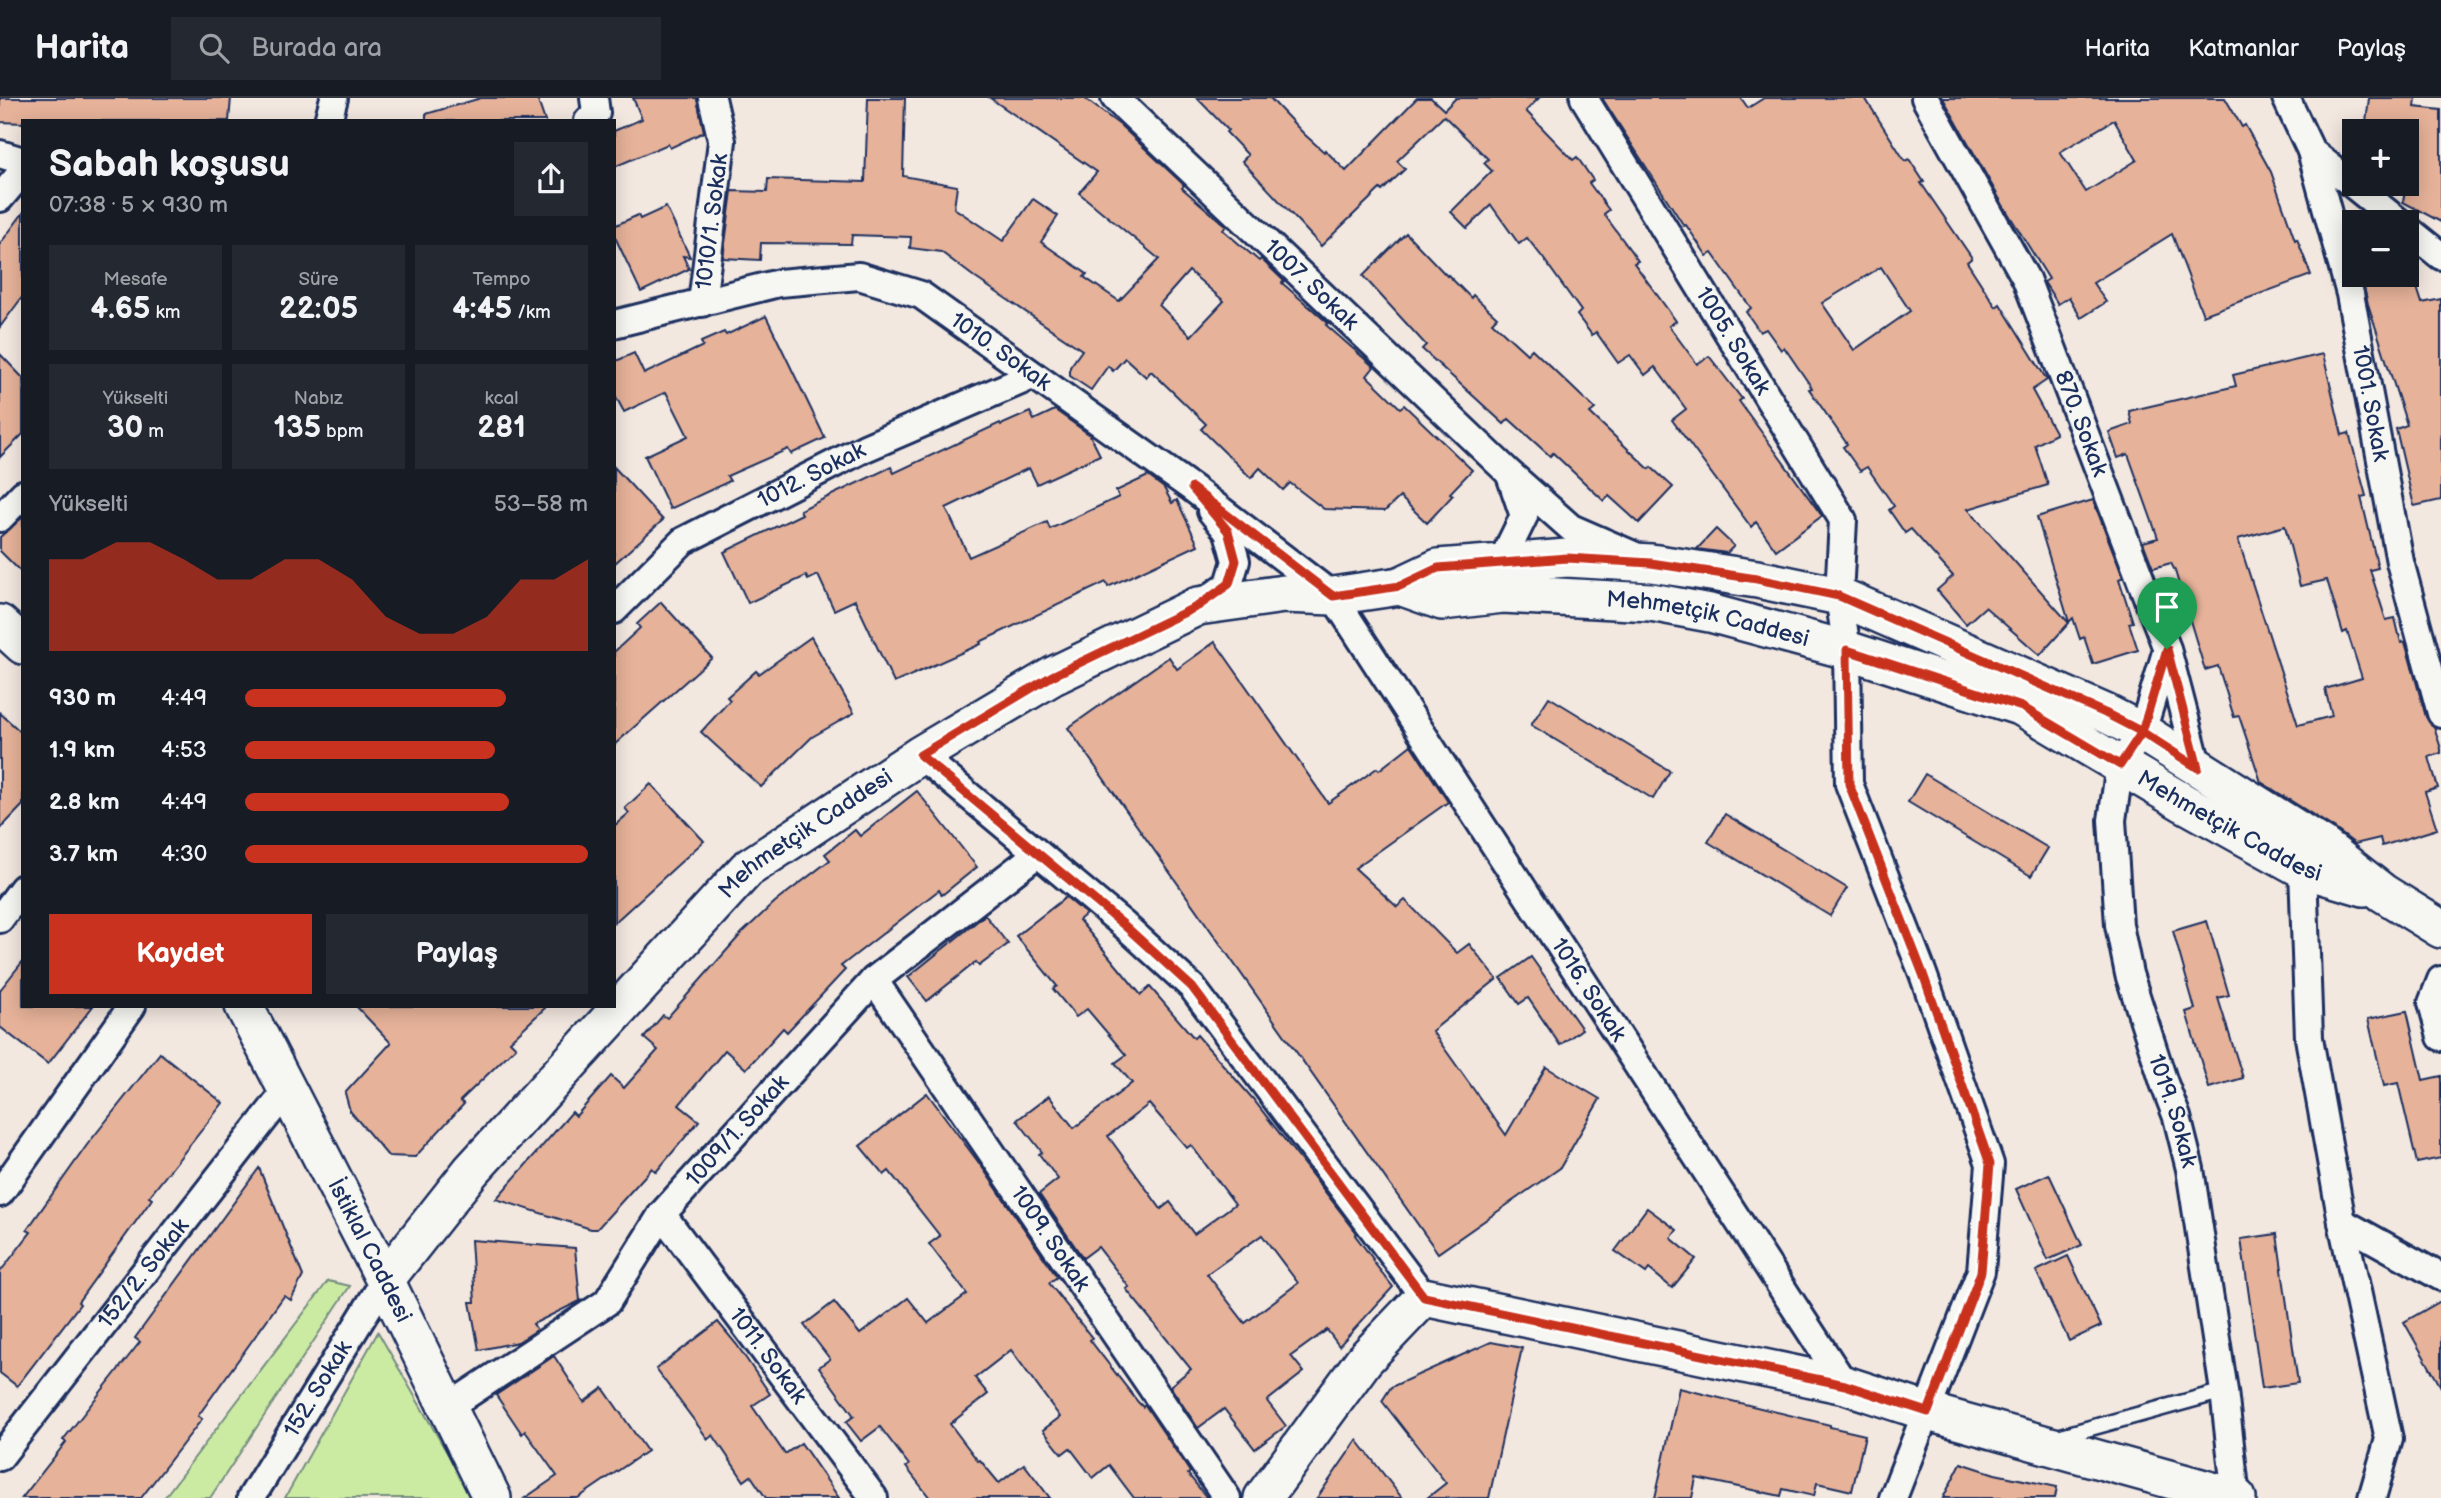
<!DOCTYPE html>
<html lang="tr">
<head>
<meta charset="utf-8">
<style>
  :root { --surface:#171b24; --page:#242831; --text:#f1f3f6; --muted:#9ea1a6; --line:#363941; --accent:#c8321e }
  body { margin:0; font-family:"Balsamiq Sans",sans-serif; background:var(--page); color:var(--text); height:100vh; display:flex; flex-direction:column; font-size:26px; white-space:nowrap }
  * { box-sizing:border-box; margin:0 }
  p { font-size:23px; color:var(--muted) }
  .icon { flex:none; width:38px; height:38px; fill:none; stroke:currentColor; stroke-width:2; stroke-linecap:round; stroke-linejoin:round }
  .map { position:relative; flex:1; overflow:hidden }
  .side { position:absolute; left:21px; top:21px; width:595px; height:889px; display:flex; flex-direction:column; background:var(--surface); border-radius:0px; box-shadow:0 4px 18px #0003 }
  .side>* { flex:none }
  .buttons { position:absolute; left:2342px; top:21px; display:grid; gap:14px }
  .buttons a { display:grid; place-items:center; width:77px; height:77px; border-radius:0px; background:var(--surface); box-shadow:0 4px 18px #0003; font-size:35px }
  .pin { position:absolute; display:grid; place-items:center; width:60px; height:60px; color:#fff; margin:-72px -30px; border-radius:50% 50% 50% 0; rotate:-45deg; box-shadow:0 0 7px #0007 }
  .pin .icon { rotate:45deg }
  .round { display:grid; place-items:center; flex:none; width:74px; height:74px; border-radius:0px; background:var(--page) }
  .summary { display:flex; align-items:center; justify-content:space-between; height:119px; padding:0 28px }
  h1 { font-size:38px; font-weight:800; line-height:52px }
  .figures { display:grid; grid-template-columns:repeat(3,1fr); gap:10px; height:119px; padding:7px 28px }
  .figures div { display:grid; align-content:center; border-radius:0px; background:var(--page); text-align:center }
  .figures b { font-size:30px; font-weight:800 }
  .figures small { font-size:19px; font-weight:400 }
  .figures p { font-size:19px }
  .chart { height:196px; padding:14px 28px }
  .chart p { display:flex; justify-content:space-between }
  .chart svg { width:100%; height:126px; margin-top:7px; fill:var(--accent); opacity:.7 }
  .action { display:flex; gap:14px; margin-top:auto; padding:14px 28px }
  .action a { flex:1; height:80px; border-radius:0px; background:var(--accent); color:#fff; font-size:28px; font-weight:800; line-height:80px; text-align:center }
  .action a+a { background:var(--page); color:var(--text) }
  ul { padding:0 28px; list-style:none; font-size:23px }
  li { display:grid; grid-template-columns:112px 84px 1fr; align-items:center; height:52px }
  li i { height:18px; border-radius:9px; background:var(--accent) }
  header { display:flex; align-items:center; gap:42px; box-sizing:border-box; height:98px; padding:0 35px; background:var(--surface); border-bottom:2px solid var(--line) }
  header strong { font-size:33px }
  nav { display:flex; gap:38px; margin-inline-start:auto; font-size:24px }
  .search { width:490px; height:63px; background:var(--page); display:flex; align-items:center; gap:18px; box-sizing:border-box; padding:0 24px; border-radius:0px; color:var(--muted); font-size:26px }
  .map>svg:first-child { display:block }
  .green { fill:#cceba2; stroke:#748d80; stroke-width:2 }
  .building { fill:#e6b299; stroke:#1b2f5e; stroke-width:2; fill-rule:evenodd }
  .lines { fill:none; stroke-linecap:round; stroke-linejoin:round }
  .lane-casing { stroke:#1b2f5e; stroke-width:19 }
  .street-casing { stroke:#1b2f5e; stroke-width:32 }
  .secondary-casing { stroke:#1b2f5e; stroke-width:42 }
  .lane { stroke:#f6f6f2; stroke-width:14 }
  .street { stroke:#f6f6f2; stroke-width:26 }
  .secondary { stroke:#f6f6f2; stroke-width:37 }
  .route-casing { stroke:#fff; stroke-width:14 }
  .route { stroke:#c8321e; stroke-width:9 }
  .labels { text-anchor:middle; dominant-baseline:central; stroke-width:7; stroke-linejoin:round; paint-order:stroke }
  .street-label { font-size:23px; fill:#1b2f5e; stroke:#f6f6f2 }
</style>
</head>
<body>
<header>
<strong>Harita</strong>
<div class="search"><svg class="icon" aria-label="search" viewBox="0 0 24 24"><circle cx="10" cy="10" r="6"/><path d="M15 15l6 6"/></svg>Burada ara</div>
<nav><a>Harita</a><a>Katmanlar</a><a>Paylaş</a></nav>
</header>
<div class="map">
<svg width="2441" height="1400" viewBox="0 0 2441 1400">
  <rect width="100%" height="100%" fill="#f3e8e0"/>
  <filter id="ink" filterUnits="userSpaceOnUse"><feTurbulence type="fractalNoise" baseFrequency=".0143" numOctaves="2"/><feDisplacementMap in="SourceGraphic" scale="14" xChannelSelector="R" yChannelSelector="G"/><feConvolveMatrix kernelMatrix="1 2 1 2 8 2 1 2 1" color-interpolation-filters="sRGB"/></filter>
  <g filter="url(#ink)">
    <g class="green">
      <path d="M328 1183 350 1188 210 1400H164Z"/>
      <path d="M378 1234 473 1400H285Z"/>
    </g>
    <g class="building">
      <path d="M0 0H231L229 23H23V25L0 24Z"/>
      <path d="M481 0H537L545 23H426V16Z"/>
      <path d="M633 0H697L704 34 670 50 668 46 614 69V33L642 21Z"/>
      <path d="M868 0H905L903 78 957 88 954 110 1003 143 1033 101 1058 118 1041 144 1087 176 1084 179 1119 203 1159 161 1079 95 1097 74 990 0H1084L1120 27 1184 87 1182 90 1226 128 1223 132 1259 163 1261 161 1284 183 1282 185 1328 225 1326 227 1374 269 1367 278 1400 310 1404 307 1472 372 1450 395 1453 397 1427 425 1400 399 1385 413 1324 411 1290 385 1283 392 1260 370 1251 380 1201 331 1206 326 1151 273 1146 279 1125 260 1113 273 1108 268 1091 292 1070 278V269L1082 252 977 181 941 154 910 150 911 139 852 137 851 146 761 145 760 162 723 160 732 93 767 94 768 81 865 84ZM1189 173 1224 203 1191 238 1159 207Z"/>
      <path d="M1197 0H1270L1304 36 1324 54 1325 52 1346 73 1417 0H1431L1444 12 1456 0H1539L1526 13 1573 62 1577 59 1593 82 1589 85 1609 112 1604 116 1638 163 1634 165 1676 223 1669 228 1697 266 1709 258 1742 301 1739 303 1822 418 1776 452 1756 424 1751 429 1672 322 1686 311 1655 269 1645 277 1630 257 1618 265 1596 234 1592 237 1577 217 1581 213 1543 160 1527 140 1519 146 1491 107 1467 130 1451 114 1492 73 1484 65 1488 61 1444 18 1397 63 1405 71 1382 93 1380 91 1321 148 1242 63 1248 57 1226 34 1228 32Z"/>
      <path d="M1602 0H1741L1748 10 1764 0H1865L1905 63 1909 61 1924 84 1921 85 1972 160 1967 164 1996 209 2000 206 2047 282 2032 292 2056 336 2035 347 2048 387 1968 411 2069 525 2040 557 1985 509 1966 526 1937 492 1953 478 1911 431 1905 435 1889 412 1894 408 1867 369 1860 373 1843 349 1847 346 1809 291 1812 290 1784 249 1781 252 1766 231 1760 234 1746 214 1751 210 1712 155 1707 158 1686 127 1684 128ZM1881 169 1910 213 1854 252 1822 205Z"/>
      <path d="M1943 0H2225L2242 29 2245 27 2271 74 2295 142 2297 141 2311 177 2203 217 2172 136 2093 185 2106 204 2081 220 2069 199 2058 206 2044 184 2049 181 2003 107ZM2114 22 2137 62 2086 94 2060 54Z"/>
      <path d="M2369 0H2416L2415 9 2441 12V124L2403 104 2406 86V33H2365Z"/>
      <path d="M666 109 690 159 683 158 689 171 641 194 614 137V128L638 117 640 121Z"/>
      <path d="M23 115V198L0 229V146Z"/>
      <path d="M1406 135 1447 178 1448 177 1471 200 1473 197 1497 219 1492 224 1527 256 1532 251 1595 311 1590 315 1649 371 1651 369 1673 389 1639 425 1609 398 1604 403 1553 355 1550 358 1509 321 1504 326 1422 251 1426 247 1363 178Z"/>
      <path d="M2361 177H2413L2422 205 2441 201V402L2414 408 2396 331 2407 327 2368 206Z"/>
      <path d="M766 218 825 340 791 356 788 351 727 378 730 383 670 411 645 358 688 338 666 294 624 314 614 295V264L634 255 644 276 703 248 701 244 724 234 726 237Z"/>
      <path d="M0 256 23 280V336L0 359Z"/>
      <path d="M2323 256 2342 337 2349 335 2366 398 2361 399 2378 470 2370 472 2386 522 2395 520 2401 545 2405 544 2426 619 2434 628 2441 651V655L2429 659 2438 690 2425 694 2437 731 2382 748 2380 740 2355 746 2334 730 2261 684 2239 618 2234 619 2218 568 2205 572 2175 473 2171 465 2153 470 2143 444 2158 440 2128 356 2118 360 2109 334 2132 326 2129 313 2236 288 2233 277ZM2285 428 2300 488 2327 482 2343 535 2347 533 2362 580 2325 591 2332 618 2298 627 2238 441Z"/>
      <path d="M1055 312 1090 337 1100 357 1037 386 1029 370 946 410 969 459 1047 424 1050 431 1119 399 1116 393 1148 378 1164 390 1172 405 1177 402 1198 447 1108 489 1106 484 980 544 981 546 894 585 855 502 834 512 818 477 808 482 806 478 748 505 724 454 802 416 800 412 891 369 894 375 1000 325 1001 327 1030 314 1034 322Z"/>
      <path d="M614 369 663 422 614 466Z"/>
      <path d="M2093 402 2123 479 2119 481 2133 524 2129 525 2138 552 2093 566 2084 539 2080 541 2073 520 2069 524 2037 419Z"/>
      <path d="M23 419V476L0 453V439Z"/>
      <path d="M1716 431 1734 448 1727 455 1697 451Z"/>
      <path d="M661 504 712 560 614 647V554L640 530 637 526Z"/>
      <path d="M811 539 854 615 812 639 761 689 701 634 730 602 727 599 756 573 759 576Z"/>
      <path d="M1215 544 1328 705 1377 670 1379 672 1411 647 1448 704 1355 770 1397 809 1405 802 1457 855 1469 846 1497 881 1432 933 1506 1037 1546 969 1600 1001 1560 1070 1438 1155 1068 630 1169 559 1177 571Z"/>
      <path d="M1549 599 1670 673 1653 701 1531 627Z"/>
      <path d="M0 615 23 636V707L0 731Z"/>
      <path d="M1925 676 2048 750 2031 778 1908 704Z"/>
      <path d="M651 686 704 743 614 825V728L629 715 625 710Z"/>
      <path d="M917 693 977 769 942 797 939 792 841 868 845 872 787 934 783 930 746 971 725 952 679 1007 699 1023 656 1074 652 1070 597 1131H591L496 1101 572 1014 576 1018 611 978 624 990 658 952 644 940 663 917 667 920 742 835 775 804 830 762 825 756 855 732 860 738Z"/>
      <path d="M1725 716 1847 790 1830 818 1708 744Z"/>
      <path d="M1066 799 1086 816 1079 822 1141 897 1150 889 1194 940 1197 937 1253 1001 1357 1135 1355 1137 1373 1161 1372 1162 1393 1189 1339 1248 1327 1232 1291 1258 1304 1274 1267 1303 1286 1328 1255 1351 1224 1311 1198 1330 1170 1288 1191 1271 1126 1191 1129 1189 1098 1149 1083 1160 1039 1096 1058 1081 1039 1056 1042 1054 1017 1022 1049 998 1074 1030 1132 985 1115 965 1126 957 1087 911 1076 919 1053 891 1057 888 1016 838ZM1149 1006 1187 1050 1191 1047 1235 1106 1194 1136 1170 1104 1161 1111 1108 1038ZM1262 1137 1298 1185 1245 1225 1207 1176Z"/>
      <path d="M985 817 1008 846 979 868 976 864 927 903 908 879Z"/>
      <path d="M2207 823 2229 897 2218 900 2243 980 2209 990 2186 914 2195 911 2173 833Z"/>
      <path d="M1531 859 1582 931 1560 947 1528 900 1519 906 1501 880Z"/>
      <path d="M23 863V908H93L48 966 0 929V892Z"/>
      <path d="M356 908H547L510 943 516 949 460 1003 464 1006 415 1059 388 1058 350 1013 345 995 391 945Z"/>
      <path d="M2407 913 2423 982 2441 978V1060L2417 1065 2398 985 2384 988 2368 921Z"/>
      <path d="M160 955 223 1005 149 1099 152 1101 78 1204 80 1206 17 1288 0 1275V1174L31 1134 27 1132 87 1047Z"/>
      <path d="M927 995 982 1069 1057 1179 1049 1185 1092 1240 1090 1242 1138 1304 1143 1309 1145 1307 1190 1374 1188 1376 1207 1400H1134L1109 1367 1093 1380 1070 1350 1062 1356 1043 1332 1060 1319 1011 1252 975 1280 988 1296 950 1326 978 1363 980 1362 999 1385 1024 1366 1050 1400H930L906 1369 909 1367 880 1329 861 1343 846 1324 854 1318 819 1269 830 1261 804 1227 834 1204 860 1236 908 1200 928 1225 967 1196 929 1146 940 1138 889 1073 884 1077 860 1048Z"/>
      <path d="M259 1070 303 1178 291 1202 284 1198 198 1318 202 1321 141 1400H22L66 1344 63 1342 140 1244 135 1240Z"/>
      <path d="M2049 1076 2082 1147 2048 1162 2016 1091Z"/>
      <path d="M1647 1110 1677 1132 1671 1140 1696 1161 1672 1190 1649 1171 1646 1175 1615 1153Z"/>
      <path d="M2277 1136 2298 1285 2262 1290 2241 1141Z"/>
      <path d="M471 1142 575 1150 580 1203 533 1226 537 1232 518 1244 479 1252 470 1204H475Z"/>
      <path d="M2068 1158 2101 1228 2069 1243 2036 1173Z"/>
      <path d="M2441 1203V1289L2404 1224Z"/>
      <path d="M718 1224 737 1247 770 1296 752 1308 785 1356 801 1345 839 1400H766L751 1378 744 1383 713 1337 708 1341 656 1271Z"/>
      <path d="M1491 1244 1522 1250 1489 1400H1427L1446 1385 1382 1303 1391 1289Z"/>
      <path d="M554 1258 584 1304 603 1290 647 1353 578 1400H525L557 1378 525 1333 522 1336 496 1297Z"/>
      <path d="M1679 1290 1830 1327V1329L1865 1337 1852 1393 1817 1385 1814 1398 1783 1391 1781 1398 1696 1380 1692 1400H1655Z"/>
      <path d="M1357 1342 1402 1400H1317Z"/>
      <path d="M1961 1365 1995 1376 2057 1389 2055 1400H1943Z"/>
    </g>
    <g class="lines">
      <g class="lane-casing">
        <path id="lane" d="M2054 1340 2224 1293"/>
      </g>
      <g class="street-casing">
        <g id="street">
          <path id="s1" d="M1115 0 1509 375 1571 430 1633 457"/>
          <path id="s2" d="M1584 0 1843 422 1839 498 1847 552 1849 686 1923 876 1990 1066 1981 1173 1893 1400"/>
          <path id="s3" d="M1925 0 2026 181 2167 551 2198 670"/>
          <path id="s4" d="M2286 0 2311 53 2350 196 2400 464 2441 615"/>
          <path d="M328 23 334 0"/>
          <path d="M588 23 596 15 594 0"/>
          <path d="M2311 53 2399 124"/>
          <path d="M0 56 23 63"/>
          <path d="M0 100 23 73"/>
          <path d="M2406 130 2441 158"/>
          <path id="s5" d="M702 205 722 43 712 0"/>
          <path id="s6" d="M614 226 779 185 859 178 921 197 1192 390 1333 498 1845 1287"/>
          <path d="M0 420 23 396"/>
          <path d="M1501 465 1524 418 1510 377"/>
          <path d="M1201 506 1229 486 1236 463 1228 434 1211 413"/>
          <path id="s7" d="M614 512 683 443 865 350 1032 278"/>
          <path id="s8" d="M2167 551 2142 634 2120 667 2112 722 2119 827 2129 876 2164 985 2177 1019 2190 1071 2224 1293 2236 1400"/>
          <path d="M920 657 1124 827 1192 889 1424 1199"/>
          <path d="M2303 771 2309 940 2342 1124 2389 1341 2372 1400"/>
          <path d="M0 821 23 790"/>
          <path id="s9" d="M874 882 1227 1400"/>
          <path d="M2441 882 2432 905 2441 939"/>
          <path d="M0 1095 132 908"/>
          <path id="s10" d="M662 1116 874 1400"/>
          <path d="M2342 1124 2441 1179"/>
          <path id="s11" d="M447 1310 607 1204 662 1116 874 882 1037 756"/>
          <path id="s12" d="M0 1359 287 992"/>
          <path id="s13" d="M251 1400 385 1182"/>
        </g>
      </g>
      <g class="secondary-casing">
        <g id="secondary">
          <path id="s14" d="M1400 488 1442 503 1503 496 1651 504 1710 515 1847 552 2022 609 2184 705 2303 771 2364 789"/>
          <path d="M0 526 23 547"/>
          <path id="s15" d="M244 908 385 1182 492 1400"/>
          <path id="s16" d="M385 1182 471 1073 747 771 920 657 1053 578 1198 508 1284 496 1333 498 1400 488 1438 470 1567 460 1651 465 1757 481 1839 498 2105 615 2142 634 2323 748 2383 795 2441 831"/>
          <path d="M1263 1400 1364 1262 1424 1199 1845 1287 1928 1314 2237 1400"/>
        </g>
      </g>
      <use href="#lane" class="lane"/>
      <use href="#street" class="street"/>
      <use href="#secondary" class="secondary"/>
    </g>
  </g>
  <g class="lines" filter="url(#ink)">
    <g class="route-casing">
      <path id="route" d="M2167 551 2142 634 2105 615 1839 498 1757 481 1651 465 1567 460 1438 470 1400 488 1333 498 1192 390 1228 433 1236 463 1229 486 1198 508 1052 578 920 657 1124 827 1192 889 1424 1199 1845 1287 1928 1314 1981 1174 1990 1066 1923 876 1849 686 1847 552 2022 609 2120 667 2142 634 2198 670 2167 551"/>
    </g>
    <use href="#route" class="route"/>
  </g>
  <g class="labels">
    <g class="street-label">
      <text stroke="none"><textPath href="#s5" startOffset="82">1010/1. Sokak</textPath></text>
      <text stroke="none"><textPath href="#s1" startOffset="271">1007. Sokak</textPath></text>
      <text stroke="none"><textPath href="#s2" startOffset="285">1005. Sokak</textPath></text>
      <text stroke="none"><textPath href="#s6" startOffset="413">1010. Sokak</textPath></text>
      <text stroke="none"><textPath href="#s4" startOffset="318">1001. Sokak</textPath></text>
      <text stroke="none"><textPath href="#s3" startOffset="362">870. Sokak</textPath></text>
      <text stroke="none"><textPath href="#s7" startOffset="242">1012. Sokak</textPath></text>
      <text stroke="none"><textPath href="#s14" startOffset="313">Mehmetçik Caddesi</textPath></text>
      <text stroke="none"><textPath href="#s14" startOffset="880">Mehmetçik Caddesi</textPath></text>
      <text stroke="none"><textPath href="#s16" startOffset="616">Mehmetçik Caddesi</textPath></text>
      <text stroke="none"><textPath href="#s6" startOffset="1295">1016. Sokak</textPath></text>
      <text stroke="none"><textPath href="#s8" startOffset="481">1019. Sokak</textPath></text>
      <text stroke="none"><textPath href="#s11" startOffset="408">1009/1. Sokak</textPath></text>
      <text stroke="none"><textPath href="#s9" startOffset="313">1009. Sokak</textPath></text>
      <text stroke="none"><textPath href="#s15" startOffset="275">İstiklal Caddesi</textPath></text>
      <text stroke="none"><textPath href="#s12" startOffset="233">152/2. Sokak</textPath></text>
      <text stroke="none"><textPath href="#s10" startOffset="177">1011. Sokak</textPath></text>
      <text stroke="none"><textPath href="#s13" startOffset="128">152. Sokak</textPath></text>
    </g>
  </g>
</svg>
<div class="buttons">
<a>+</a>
<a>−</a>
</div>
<div class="pin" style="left:2167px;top:551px;background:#1e9e55"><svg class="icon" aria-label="arrive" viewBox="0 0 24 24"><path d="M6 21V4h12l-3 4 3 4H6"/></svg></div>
<section class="side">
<div class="summary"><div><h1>Sabah koşusu</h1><p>07:38 · 5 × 930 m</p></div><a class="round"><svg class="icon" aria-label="share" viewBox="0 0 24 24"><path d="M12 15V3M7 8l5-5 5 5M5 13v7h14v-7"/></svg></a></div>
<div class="figures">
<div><p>Mesafe</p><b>4.65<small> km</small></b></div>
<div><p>Süre</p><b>22:05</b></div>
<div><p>Tempo</p><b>4:45<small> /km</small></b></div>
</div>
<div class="figures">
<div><p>Yükselti</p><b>30<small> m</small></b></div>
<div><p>Nabız</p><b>135<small> bpm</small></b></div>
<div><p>kcal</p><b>281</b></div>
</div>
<div class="chart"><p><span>Yükselti</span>53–58 m</p>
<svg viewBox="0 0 160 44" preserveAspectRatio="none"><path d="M0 44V12L10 12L20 6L30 6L40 12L50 19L60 19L70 12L80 12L90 19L100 32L110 38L120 38L130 32L140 19L150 19L160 12V44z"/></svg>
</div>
<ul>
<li><b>930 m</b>4:49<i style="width:76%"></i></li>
<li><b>1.9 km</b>4:53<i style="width:73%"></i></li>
<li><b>2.8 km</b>4:49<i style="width:77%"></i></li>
<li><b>3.7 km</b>4:30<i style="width:100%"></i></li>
</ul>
<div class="action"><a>Kaydet</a><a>Paylaş</a></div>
</section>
</div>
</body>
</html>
